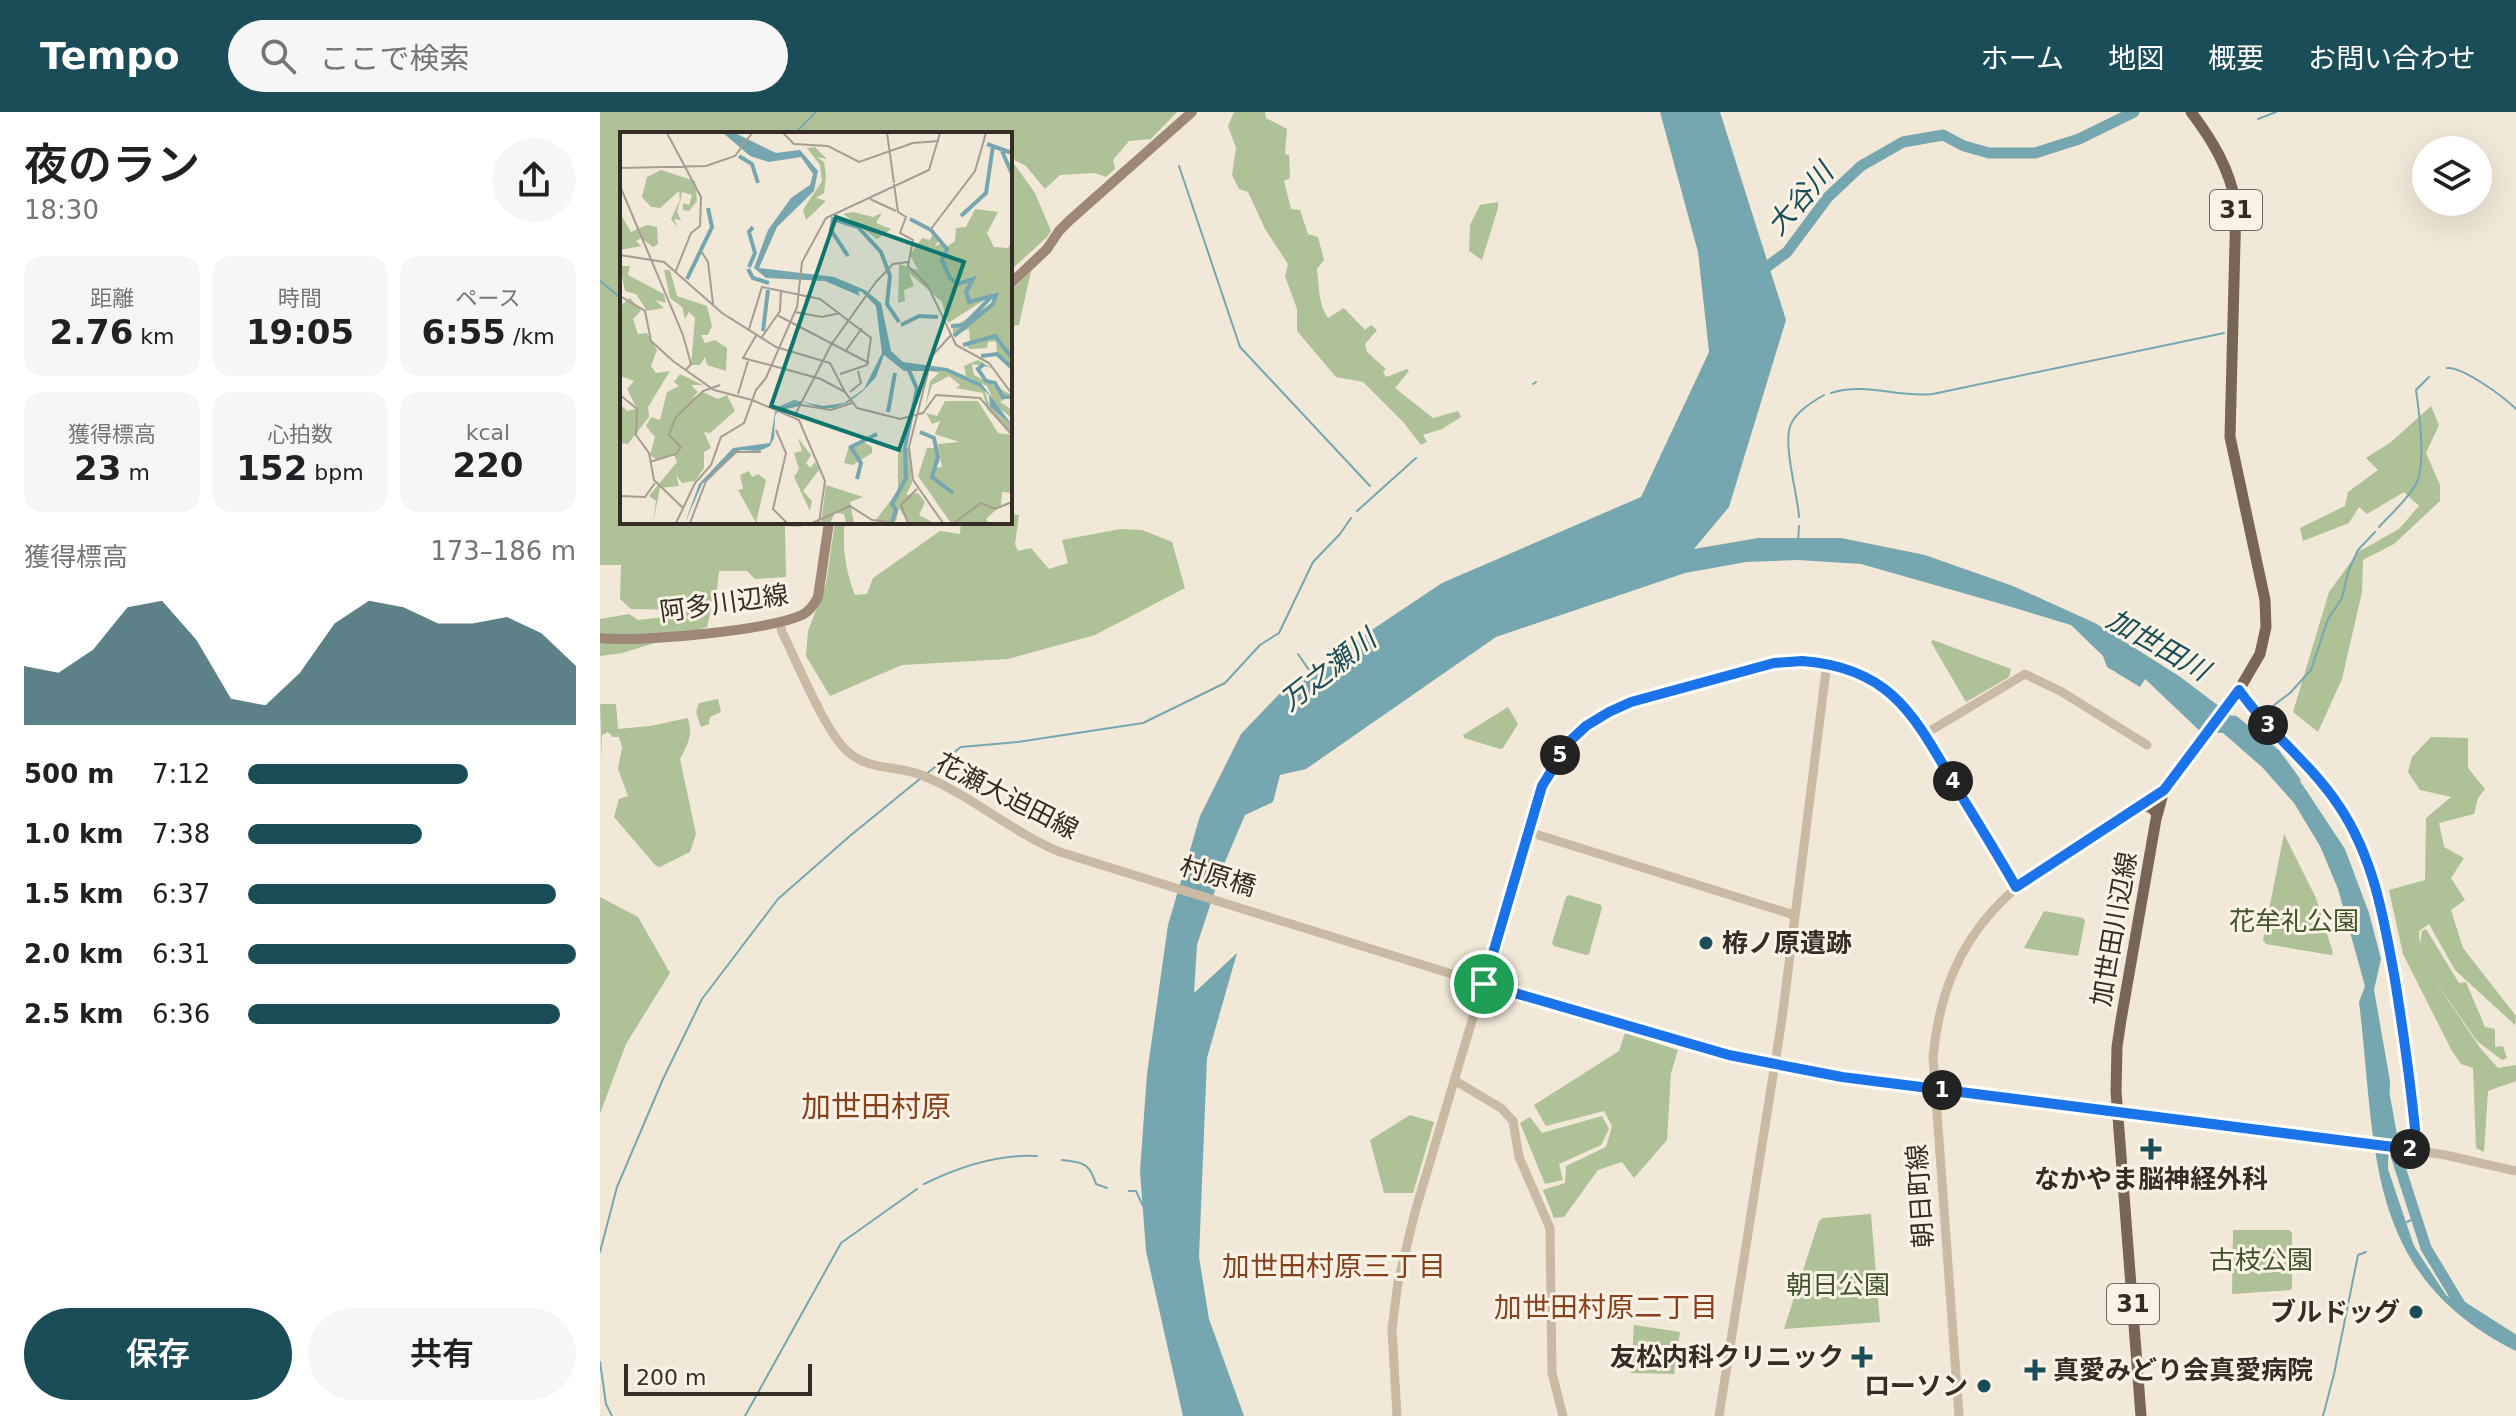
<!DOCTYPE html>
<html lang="ja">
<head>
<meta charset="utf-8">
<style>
  :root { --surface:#fff; --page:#f6f6f6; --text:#202124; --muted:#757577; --accent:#1a4d58 }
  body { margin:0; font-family:"DejaVu Sans","Noto Sans JP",sans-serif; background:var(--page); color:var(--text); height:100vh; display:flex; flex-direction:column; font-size:30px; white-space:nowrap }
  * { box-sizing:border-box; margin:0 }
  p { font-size:26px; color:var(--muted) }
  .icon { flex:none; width:44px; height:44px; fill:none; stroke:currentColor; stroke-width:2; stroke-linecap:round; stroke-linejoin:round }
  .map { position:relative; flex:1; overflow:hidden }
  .side { display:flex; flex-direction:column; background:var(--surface); width:600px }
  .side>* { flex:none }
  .tools { position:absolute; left:1812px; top:24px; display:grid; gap:16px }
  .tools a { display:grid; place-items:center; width:80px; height:80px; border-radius:50%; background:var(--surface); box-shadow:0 8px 32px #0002; font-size:40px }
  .scale { position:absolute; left:24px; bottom:20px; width:188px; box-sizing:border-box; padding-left:8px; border:4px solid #352c25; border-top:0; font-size:22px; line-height:28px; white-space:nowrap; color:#352c25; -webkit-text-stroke:6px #faf2e4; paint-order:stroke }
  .pin { position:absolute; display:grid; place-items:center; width:68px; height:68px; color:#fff; margin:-34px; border:4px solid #fff; border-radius:50%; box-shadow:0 2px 8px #0007 }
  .km { position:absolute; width:40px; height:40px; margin:-20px; border-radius:50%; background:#222; color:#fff; font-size:22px; line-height:40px; text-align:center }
  .round { display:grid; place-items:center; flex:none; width:84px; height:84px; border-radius:42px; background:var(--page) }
  .summary { display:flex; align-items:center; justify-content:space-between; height:136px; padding:0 24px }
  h1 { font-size:44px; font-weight:600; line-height:60px }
  .figures { display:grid; grid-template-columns:repeat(3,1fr); gap:12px; height:136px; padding:8px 24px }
  .figures div { display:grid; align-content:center; border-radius:20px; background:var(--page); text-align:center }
  .figures b { font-size:34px; font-weight:600 }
  .figures small { font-size:22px; font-weight:400 }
  .figures p { font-size:22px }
  .chart { height:224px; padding:16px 24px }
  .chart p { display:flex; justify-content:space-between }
  .chart svg { width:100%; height:144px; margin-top:8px; fill:var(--accent); opacity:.7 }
  .action { display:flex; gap:16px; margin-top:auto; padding:16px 24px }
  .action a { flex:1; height:92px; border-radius:48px; background:var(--accent); color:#fff; font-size:32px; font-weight:600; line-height:92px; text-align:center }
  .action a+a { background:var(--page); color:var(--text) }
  ul { padding:0 24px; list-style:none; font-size:26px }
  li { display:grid; grid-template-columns:128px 96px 1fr; align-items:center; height:60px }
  li i { height:20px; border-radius:10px; background:var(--accent) }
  header { display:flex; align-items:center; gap:48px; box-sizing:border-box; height:112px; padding:0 40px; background:var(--accent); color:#fff }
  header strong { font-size:38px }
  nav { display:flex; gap:44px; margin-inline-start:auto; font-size:28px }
  .search { width:560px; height:72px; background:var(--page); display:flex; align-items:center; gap:20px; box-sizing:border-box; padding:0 28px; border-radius:44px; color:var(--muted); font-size:30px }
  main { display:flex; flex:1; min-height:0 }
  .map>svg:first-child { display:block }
  .green { fill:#aec197 }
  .water { fill:#76a7b0 }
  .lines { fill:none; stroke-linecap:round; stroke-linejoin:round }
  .stream { stroke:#76a7b0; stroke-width:2 }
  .river { stroke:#76a7b0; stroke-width:11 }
  .tertiary { stroke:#cab9a3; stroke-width:9 }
  .secondary { stroke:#9e8875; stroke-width:10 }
  .primary { stroke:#786556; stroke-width:11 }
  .route-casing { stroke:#fff; stroke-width:16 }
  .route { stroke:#1a73e8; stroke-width:10 }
  .poi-dot { fill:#1a4d58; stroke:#faf2e4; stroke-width:3 }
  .labels { text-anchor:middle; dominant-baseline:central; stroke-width:6; stroke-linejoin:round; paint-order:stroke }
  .shield { fill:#faf2e4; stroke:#70675e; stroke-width:2 }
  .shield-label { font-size:24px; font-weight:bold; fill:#352c25 }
  .street-label { font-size:26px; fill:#352c25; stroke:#faf2e4 }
  .park-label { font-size:26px; fill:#3f5428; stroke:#faf2e4 }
  .poi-label { font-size:26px; font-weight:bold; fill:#352c25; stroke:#faf2e4; text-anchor:end }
  .water-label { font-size:28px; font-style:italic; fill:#1a4d58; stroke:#faf2e4 }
  .neighbourhood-label { font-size:28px; fill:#87411c; stroke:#faf2e4 }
  .quarter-label { font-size:30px; fill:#87411c; stroke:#faf2e4 }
  .inset-river { fill:none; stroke:#76a7b0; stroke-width:4 }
  .inset-road { fill:none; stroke:#a69d90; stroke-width:2 }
  .view { fill:#0f766e; fill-opacity:0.15; stroke:#0f766e; stroke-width:4 }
  .inset-edge { fill:none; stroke:#352c25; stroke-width:4 }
</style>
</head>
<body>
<header>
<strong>Tempo</strong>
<div class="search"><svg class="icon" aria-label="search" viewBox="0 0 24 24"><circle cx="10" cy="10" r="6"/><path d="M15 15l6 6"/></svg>ここで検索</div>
<nav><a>ホーム</a><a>地図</a><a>概要</a><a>お問い合わせ</a></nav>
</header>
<main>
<section class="side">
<div class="summary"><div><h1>夜のラン</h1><p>18:30</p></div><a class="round"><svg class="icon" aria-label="share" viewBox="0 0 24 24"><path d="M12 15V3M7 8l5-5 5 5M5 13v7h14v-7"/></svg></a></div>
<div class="figures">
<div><p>距離</p><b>2.76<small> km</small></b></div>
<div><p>時間</p><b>19:05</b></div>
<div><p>ペース</p><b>6:55<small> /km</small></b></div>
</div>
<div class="figures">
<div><p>獲得標高</p><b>23<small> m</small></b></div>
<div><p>心拍数</p><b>152<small> bpm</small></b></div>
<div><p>kcal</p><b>220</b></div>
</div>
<div class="chart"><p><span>獲得標高</span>173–186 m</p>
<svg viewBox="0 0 160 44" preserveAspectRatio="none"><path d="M0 44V26L10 28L20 21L30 8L40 6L50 18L60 36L70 38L80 28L90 13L100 6L110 8L120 13L130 13L140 11L150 16L160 26V44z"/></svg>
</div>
<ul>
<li><b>500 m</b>7:12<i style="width:67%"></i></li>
<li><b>1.0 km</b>7:38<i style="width:53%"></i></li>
<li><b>1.5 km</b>6:37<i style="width:94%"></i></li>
<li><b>2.0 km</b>6:31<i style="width:100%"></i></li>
<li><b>2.5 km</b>6:36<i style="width:95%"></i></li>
</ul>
<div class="action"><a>保存</a><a>共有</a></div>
</section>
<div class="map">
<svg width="1916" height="1304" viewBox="0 0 1916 1304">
  <rect width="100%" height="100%" fill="#f2e8d7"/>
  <g class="green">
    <path d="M0 0H577L551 27 529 29 513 48 515 57 506 65 495 61 460 63 445 77 426 54 410 46V22H22V410H201V415L185 414 186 465 155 467 147 459H119L116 488 112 493 107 515 22 541 0 544V507L29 502 38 508 73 504 74 498 31 497 20 487 21 453H0Z"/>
    <path d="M634 0H665L666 6 687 17 685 42 689 43 690 66 684 69 691 97 700 98 708 122 718 125 724 148 717 157C719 173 718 192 728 206L744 196 765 218 771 213 777 218 765 232 767 240 786 257 783 260 786 265 807 257 809 259 795 276 833 306 858 299 861 305 842 317 823 323 827 330 821 333 804 311 763 270 736 265 697 219V197L685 164 688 152 665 117 648 80 639 77 632 63 636 36 628 14Z"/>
    <path d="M410 52 415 53 435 81 451 119 447 125 410 159Z"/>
    <path d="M898 90V96L882 148 869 139 870 113 880 93Z"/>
    <path d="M431 159 419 213 410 214V180Z"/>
    <path d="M1831 294 1839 313 1826 341 1840 373V389L1794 432 1763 448 1762 480 1742 567 1718 620 1693 600 1729 480 1758 440 1799 417 1819 394 1804 380 1767 402 1759 395 1749 411 1703 429 1700 416 1745 394 1748 380 1778 358 1766 346 1791 330Z"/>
    <path d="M410 402 419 403 415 432 418 439 431 436 449 457 468 451 462 428 520 417 542 418 572 430 585 476 495 523 408 547 302 553 230 584 206 544 208 519 226 472 235 410H253L244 415C243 440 246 460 255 483L267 482 273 466 340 419 360 422 361 410H410Z"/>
    <path d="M1333 528 1411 557 1409 565 1366 590 1331 530Z"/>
    <path d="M118 587 121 600 110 605 109 612 101 615 96 600 99 591Z"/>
    <path d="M0 592H16L18 617 50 614 88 606C93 623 88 632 80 647L96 722 90 740 60 755 56 754 14 705 19 687 28 684 18 657 22 636 19 625H13L8 620 2 623V648Z"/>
    <path d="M908 595 918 612 903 636 900 637 864 626 863 623Z"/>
    <path d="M1831 625 1868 626V656L1885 677 1878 686 1874 702 1839 711 1844 735 1864 746 1851 766 1865 788 1851 798 1863 836 1916 904 1915 913 1855 858 1829 812 1819 819 1820 833 1822 819 1826 817 1859 871 1866 870 1885 915 1895 917V935L1903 934 1907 946 1902 948 1877 929 1829 860 1881 937 1898 956 1916 953V969L1888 979 1884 1040 1876 1036 1873 956 1861 952 1852 939 1803 842 1789 778 1825 768 1826 706 1851 685 1820 678 1808 660 1812 645Z"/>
    <path d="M1684 722 1716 786 1733 841 1731 843 1666 832 1663 828Z"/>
    <path d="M969 783 1001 793 1002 796 989 842 986 843 954 834 952 831 966 785Z"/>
    <path d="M0 785 38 805 70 861 26 932 0 1002Z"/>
    <path d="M1444 799 1483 806 1485 809 1478 844 1424 836Z"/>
    <path d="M1025 921 1078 938 1071 961 1067 1028 1034 1066 1022 1050 998 1058 964 1105 954 1106 943 1078 965 1071 966 1054 1006 1035 1012 1014 1004 999 946 1014 934 993 1019 939Z"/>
    <path d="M810 1003 834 1010 813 1081H784L770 1028Z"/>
    <path d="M1002 1004 1009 1017 1001 1033 959 1052 963 1068 945 1072 920 1011 930 1005 942 1021Z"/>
    <path d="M1271 1102 1280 1210 1184 1217 1219 1109 1223 1106Z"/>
    <path d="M1633 1118H1689L1692 1121V1176L1690 1178 1632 1182Z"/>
    <path d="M1034 1213 1080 1220 1074 1262 1031 1261Z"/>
  </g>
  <path class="water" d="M1060 0H1120L1186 208 1129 395 1094 437 1158 426H1241L1325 443 1413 474 1495 511 1579 564 1636 607 1702 672 1745 737 1769 801 1781 847 1774 878 1790 969 1788 1057 1814 1134 1846 1183 1887 1213 1916 1227V1239C1763 1163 1777 1037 1759 890L1765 874 1738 777 1720 734 1694 691 1662 655 1623 621 1601 620 1545 567 1540 575 1507 555 1503 544 1471 513 1398 491 1261 452 1198 448 1146 450 1085 461 896 525 706 657 680 663 673 690 645 703 622 757 597 833 594 881 637 841 607 946 599 1145 609 1207 644 1304H583L546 1139 540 1059 547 962 568 813 600 704 641 622 685 576 842 471 1041 385 1109 240 1098 140Z"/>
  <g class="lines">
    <g class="stream">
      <path d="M1658 7 1676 0"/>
      <path d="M194 22 216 0"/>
      <path d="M579 54 640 235 770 374"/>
      <path d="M0 169 22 187"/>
      <path d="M1847 256C1862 254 1904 285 1916 297"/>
      <path d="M933 272 936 270"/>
      <path d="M1231 281C1265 270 1298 286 1333 282L1624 221"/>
      <path d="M757 399 816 346"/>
      <path d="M1199 405C1198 384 1182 330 1191 312 1197 299 1212 290 1224 283"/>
      <path d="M1779 415C1791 402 1808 387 1816 372 1826 354 1819 299 1816 278L1829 265"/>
      <path d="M1198 429 1199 414"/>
      <path d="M698 542 711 561"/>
      <path d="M1665 600 1690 581 1711 558 1728 507 1742 486 1748 460 1758 438 1775 420"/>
      <path d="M1648 619 1652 614"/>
      <path d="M326 662 361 635 418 630 543 611 625 571 660 533 679 521 713 450 740 422 751 406"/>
      <path d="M462 1048C485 1050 490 1053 496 1072L507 1076"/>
      <path d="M324 1072C358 1055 398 1042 437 1044"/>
      <path d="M529 1079H536L543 1094"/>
      <path d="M1807 1110 1815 1106"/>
      <path d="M0 1140 17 1075 63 967 102 887 178 787 251 723 321 666"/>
      <path d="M0 1250 6 1292 12 1304"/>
      <path d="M145 1304 241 1131 317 1077"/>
      <path d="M1723 1304 1734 1262 1758 1143 1766 1140"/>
    </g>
    <g class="river">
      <path d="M1157 162 1187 140 1228 85 1261 54 1303 30 1343 23 1364 34 1389 41H1435L1479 27 1534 0"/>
      <path d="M1634 609 1675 642 1695 669"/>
      <path d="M1785 987 1794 1037 1826 1136 1861 1194 1916 1229"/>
    </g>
    <g class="tertiary">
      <path d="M180 510 182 520C197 550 224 617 246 638 267 659 296 653 321 663 370 682 411 720 460 740L884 872 1129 943 1174 953 1285 971 1757 1029 1845 1043 1916 1059"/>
      <path d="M1639 578C1668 621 1713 652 1741 697 1774 750 1785 809 1795 870 1805 925 1812 982 1817 1038"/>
      <path d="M1325 622 1425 562 1462 580 1547 633"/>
      <path d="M929 720 1194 803"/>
      <path d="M854 968 901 996 913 1009 919 1045 950 1116 952 1261 963 1304"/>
      <path d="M797 1304 792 1217 798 1170 815 1100 942 674C964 631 986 609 1031 590L1174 551H1227L1268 565 1309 599 1416 775"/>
      <path d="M1119 1304 1182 907 1227 551"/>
      <path d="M1359 1304 1333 945C1348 789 1447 753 1564 678"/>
    </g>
    <g class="secondary">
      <path d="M410 172 447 137 459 119 470 108 592 0"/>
      <path d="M0 526C40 530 166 519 202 503 210 499 214 493 218 485L229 410"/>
    </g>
    <g class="primary">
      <path d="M1541 693 1552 696 1557 702"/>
      <path d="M1541 1304 1516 979 1517 935 1521 908 1556 707 1564 678 1639 578 1660 542 1666 515 1665 488 1630 325 1636 92C1629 56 1613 29 1591 0"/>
    </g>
  </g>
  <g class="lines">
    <g class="route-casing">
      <path id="route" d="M1202 549C1295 556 1316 608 1359 680 1378 711 1398 743 1416 775L1564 678 1639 578C1668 620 1710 650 1739 694 1774 746 1784 807 1795 868 1804 924 1812 981 1817 1038L1242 965 1129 943 884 872 942 674 971 628 986 614 1009 600 1031 590 1174 551Z"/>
    </g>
    <use href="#route" class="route"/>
  </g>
  <g class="poi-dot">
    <circle cx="1106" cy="831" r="8"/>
    <path d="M1547 1025h8v8h8v8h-8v8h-8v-8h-8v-8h8z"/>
    <circle cx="1816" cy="1200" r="8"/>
    <path d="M1258 1233h8v8h8v8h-8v8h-8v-8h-8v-8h8z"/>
    <path d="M1431 1246h8v8h8v8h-8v8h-8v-8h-8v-8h8z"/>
    <circle cx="1384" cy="1274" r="8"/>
  </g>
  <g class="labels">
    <g class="shield">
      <rect x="1610" y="78" width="52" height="40" rx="6"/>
      <rect x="1507" y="1172" width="52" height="40" rx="6"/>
    </g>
    <g class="shield-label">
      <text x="1636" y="98">31</text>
      <text x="1533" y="1192">31</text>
    </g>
    <g class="street-label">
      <text transform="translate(124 491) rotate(-8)">阿多川辺線</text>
      <text transform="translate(407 684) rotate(27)">花瀬大迫田線</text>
      <text transform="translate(618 764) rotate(17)">村原橋</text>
      <text transform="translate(1514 817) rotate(-80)">加世田川辺線</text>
      <text transform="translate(1320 1084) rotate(-94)">朝日町線</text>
    </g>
    <g class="park-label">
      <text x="1694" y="809">花牟礼公園</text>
      <text x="1661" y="1148">古枝公園</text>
      <text x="1238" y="1173">朝日公園</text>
    </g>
    <g class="poi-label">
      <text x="1122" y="831" text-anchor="start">栫ノ原遺跡</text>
      <text x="1551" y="1067" text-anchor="middle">なかやま脳神経外科</text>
      <text x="1800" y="1200">ブルドッグ</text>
      <text x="1244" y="1245">友松内科クリニック</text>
      <text x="1453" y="1258" text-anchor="start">真愛みどり会真愛病院</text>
      <text x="1368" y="1274">ローソン</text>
    </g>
    <g class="water-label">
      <text transform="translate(1200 87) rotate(-49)">大谷川</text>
      <text transform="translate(1558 533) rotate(30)">加世田川</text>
      <text transform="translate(728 558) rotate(-38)">万之瀬川</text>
    </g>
    <g class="neighbourhood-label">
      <text x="734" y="1154">加世田村原三丁目</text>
      <text x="1006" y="1195">加世田村原二丁目</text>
    </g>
    <g class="quarter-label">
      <text x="276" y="994">加世田村原</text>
    </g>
  </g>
  <g transform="translate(20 20)">
    <rect width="392" height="392" fill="#f2e8d7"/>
    <path d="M195 15 207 27 197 25 204 30 206 44 204 61 196 66 206 69 186 88 183 78 202 49 200 33 187 16ZM41 38 75 49 77 69 69 79 63 78V71L69 73 72 63 62 60 61 66 57 80 61 88 54 87 58 96 51 87 60 68 59 59 40 76 31 75 22 65 27 45ZM355 77 378 80 367 101 374 115 388 116 392 109V235L377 221 376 209 368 210 367 216 350 217 344 212 350 211 349 197 333 203V195L371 172 374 162 328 191 322 170 289 141 294 154 284 158 285 169 278 171 279 132 298 138 290 123 302 106 310 108 313 101 318 109 315 115 321 111 324 117 335 109 336 96 346 95ZM233 80 253 85 262 81 256 91 271 97 257 107 223 82ZM0 81 11 100 27 93 37 95 38 112 33 115 21 106 16 109 21 114 0 118ZM0 134H10L8 143 44 162 46 171 35 168 44 176 27 179 16 162 5 159ZM44 138H50L57 164 87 174 92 194 88 203H81L85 211 95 208 107 216 106 239 87 233 85 225 80 233H71L75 186 69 180 65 187 62 175 50 166ZM10 166 21 179 13 187 18 202 27 201 37 218 31 234 36 241 50 239 28 275 29 285 8 312 0 311V272L7 279 17 277 7 257 14 249 0 244V174ZM358 228 372 236 352 232 354 243 392 263 380 270 392 278V286L375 273 367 254 346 244 344 234ZM306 238H326L364 257 370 275 392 293V302L367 277 363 261 336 256 340 253 329 244 312 253 305 276 310 249 319 241ZM60 242 83 253H71L78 260 71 267 83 260 98 267 107 263 115 279 90 301 84 300 91 316 84 320V336L75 349 62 351 56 343 59 354 40 356 33 391 36 369 29 364 57 330 54 323 37 328 30 323 35 305 26 294 31 285 40 288 47 260 59 254 54 250ZM325 269H358L378 301 392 303V361L382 360 381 373 366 387 369 391H331L298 344 307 316H315L320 329 315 336 322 335 318 312 339 310 315 302 320 289 312 292 306 281 317 284ZM178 306 191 323 186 331 190 336 195 330 199 338 183 359 192 369 190 379 174 345 179 337 174 321 182 319ZM242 309 252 315V321L233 333 224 331 229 314ZM283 316H289L292 351 286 363 298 361 305 370 299 383 314 391H288L279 376 276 389H255L278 359V322ZM129 339 132 345 138 342 146 348 136 391 118 358 123 357 120 343ZM206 353 243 365 230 370 234 391H226L224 382 215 381 210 391H201Z" fill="#aec197"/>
    <path d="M103 1H115L156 21 180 18 198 39 194 59 157 95 139 136 214 145 245 158 261 171 271 219 283 230 327 236 361 251 392 293 370 275 369 263 360 255 325 239H284L264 223 256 245 243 259 229 270 213 276H201L180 269 161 274 155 284 154 306 150 314 139 319 120 318 82 352 65 391 79 352 113 316 150 311 155 280 160 274 174 268 203 274 224 271 244 257 262 221 256 174 242 160 238 159 240 164 205 149 146 146 134 136 148 98 171 66 190 53 193 42 181 25 149 30 130 24Z" fill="#76a7b0"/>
    <path class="inset-river" d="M367 12 392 21M382 19 392 42M119 24 132 32 138 51M341 84 366 61 373 14M290 87 311 98 327 117 322 128 330 146 338 152 353 147 346 160 349 170 376 163 373 172 334 204M228 124 211 98 213 87 238 95 261 120 270 144 267 172 279 190M129 135 135 121 129 100 133 95M128 137 133 146 149 151M67 147 92 95 88 76M281 193 299 184 318 185M331 194 344 193 373 163M143 199 148 158M343 213 375 204 392 226M361 224 377 222 392 236M364 232 358 237 366 249 375 251 383 265H391M158 277 182 271M268 280 275 241M300 300 314 306 318 325 312 345 333 361M237 347 241 331 231 315 257 302M272 390 276 378 272 372 286 346 285 315 297 257 288 236"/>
    <path class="inset-road" d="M47 1 81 65 80 94 71 101 55 141M163 1 174 12 208 14 239 30 293 11 319 9M267 1 274 51M0 36 86 34 115 24 132 1M274 52 278 80 286 85 280 101 293 108 288 134 308 154 336 213 369 231 392 262M0 54 63 203 71 232 66 238M250 67 276 79M311 97 355 39 366 1M81 119 88 130 93 172M0 123 44 130 102 181 156 215 210 231 225 260M0 164 25 179 31 209 53 229 94 258 132 268M175 180 202 185 220 181M157 183 249 231M129 197 142 155 200 167 251 206 247 233 220 242M137 202 123 226 150 233M142 205 160 179 161 158M225 220 242 196M150 233 201 247 225 260 237 276 280 287 303 281 316 263 360 266 392 303M230 260 241 251 238 239M118 262 128 229M0 263 17 277 16 303 29 321 34 348 63 376M132 268 179 288 205 349 199 391M181 273 211 278 232 271M175 283 211 213 256 150 273 132 288 130M156 298 166 321 153 377 167 391M30 330 56 322 61 315 49 303 56 285 83 259 100 253M0 364 25 365 35 351M56 391 75 351 91 333 101 305 124 291 136 258 146 246 177 175 182 130 206 86 309 38 320 1M70 391 86 349 116 320H141M192 391 230 374 252 388 276 391M288 391 281 373 297 357M323 391 293 348 289 315 312 224 331 203M334 391 361 371 375 377 392 370"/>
    <path class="view" d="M216 85 344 130 279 318 151 274Z"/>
    <rect width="392" height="392" class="inset-edge"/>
  </g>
</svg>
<div class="tools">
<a><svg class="icon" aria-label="layers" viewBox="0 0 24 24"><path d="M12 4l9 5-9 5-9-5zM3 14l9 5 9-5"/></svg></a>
</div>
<div class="scale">200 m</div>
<div class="pin" style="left:884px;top:872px;background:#1e9e55"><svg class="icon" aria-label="arrive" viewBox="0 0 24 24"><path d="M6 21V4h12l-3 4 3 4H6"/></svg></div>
<b class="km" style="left:1342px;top:978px">1</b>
<b class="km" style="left:1810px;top:1037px">2</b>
<b class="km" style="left:1668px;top:613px">3</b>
<b class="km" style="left:1353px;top:669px">4</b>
<b class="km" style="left:960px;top:643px">5</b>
</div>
</main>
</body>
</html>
